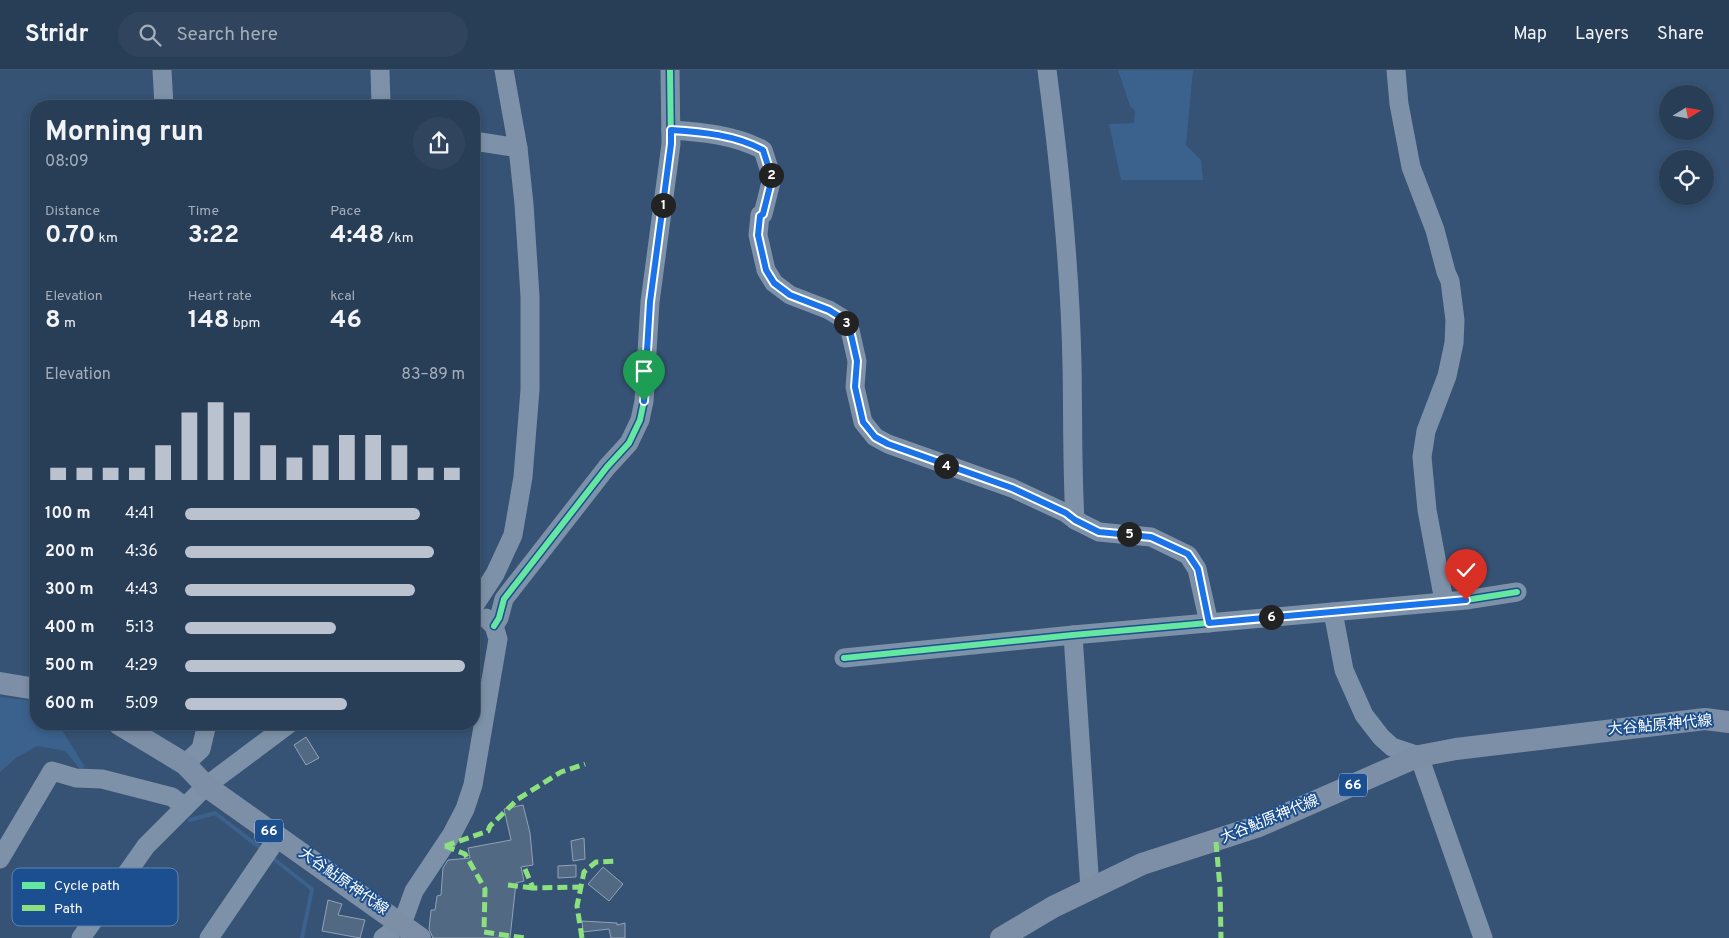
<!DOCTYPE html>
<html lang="en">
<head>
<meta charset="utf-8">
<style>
  :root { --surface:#283e57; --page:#30455d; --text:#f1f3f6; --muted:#a5aeba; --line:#44576d; --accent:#b9c2ce }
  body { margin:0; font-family:Overpass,"Noto Sans JP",sans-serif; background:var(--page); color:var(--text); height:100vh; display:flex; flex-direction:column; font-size:19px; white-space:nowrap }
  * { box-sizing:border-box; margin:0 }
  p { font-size:16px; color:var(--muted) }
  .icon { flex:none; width:28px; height:28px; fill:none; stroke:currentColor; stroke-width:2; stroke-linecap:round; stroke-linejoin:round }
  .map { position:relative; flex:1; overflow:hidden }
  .side { position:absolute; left:30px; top:30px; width:450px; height:630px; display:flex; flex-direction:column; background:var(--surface); border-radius:20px; box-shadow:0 2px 8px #0003,0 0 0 1px var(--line) }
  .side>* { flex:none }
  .needle { width:32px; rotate:79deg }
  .fabs { position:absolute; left:1659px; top:15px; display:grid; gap:10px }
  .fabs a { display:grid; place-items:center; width:55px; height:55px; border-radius:50%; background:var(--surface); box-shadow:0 2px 8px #0003,0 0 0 1px var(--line); font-size:25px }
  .pin { position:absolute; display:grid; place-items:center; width:42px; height:42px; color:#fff; margin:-51px -21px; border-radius:50% 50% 50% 0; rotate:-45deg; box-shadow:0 0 5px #0007 }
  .pin .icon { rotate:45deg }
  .km { position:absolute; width:25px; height:25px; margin:-12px; border-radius:50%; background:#222; color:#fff; font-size:14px; line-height:25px; text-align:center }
  .round { display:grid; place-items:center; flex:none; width:52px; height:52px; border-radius:26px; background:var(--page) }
  .overview { display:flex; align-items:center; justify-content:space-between; height:85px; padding:0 15px }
  h1 { font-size:28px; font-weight:700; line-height:38px }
  .metrics { display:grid; grid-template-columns:repeat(3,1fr); gap:8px; height:85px; padding:5px 15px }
  .metrics div { display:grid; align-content:center }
  .metrics b { font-size:25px; font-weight:700 }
  .metrics small { font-size:14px; font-weight:400 }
  .metrics p { font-size:14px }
  .chart { height:140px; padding:10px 15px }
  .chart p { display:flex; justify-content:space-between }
  .chart svg { width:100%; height:90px; margin-top:5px; stroke:var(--accent); stroke-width:6 }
  ul { padding:0 15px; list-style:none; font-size:16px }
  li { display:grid; grid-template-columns:80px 60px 1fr; align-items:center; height:38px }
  li i { height:12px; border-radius:6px; background:var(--accent) }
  header { display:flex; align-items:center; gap:30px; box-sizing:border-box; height:70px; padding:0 25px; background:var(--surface); border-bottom:1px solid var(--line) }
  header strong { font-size:24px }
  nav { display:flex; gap:28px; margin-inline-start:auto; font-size:18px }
  .search { width:350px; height:45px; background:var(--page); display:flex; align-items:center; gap:12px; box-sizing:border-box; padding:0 18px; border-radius:28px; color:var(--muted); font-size:19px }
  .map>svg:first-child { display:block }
  .water { fill:#3b618d }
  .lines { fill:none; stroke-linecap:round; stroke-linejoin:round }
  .stream { stroke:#3b618d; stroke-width:4 }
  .building { fill:#526984; stroke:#92a2b6 }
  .minor { stroke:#7d92a8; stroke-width:19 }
  .major { stroke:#7d8ea7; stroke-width:22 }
  .quiet { stroke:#8de07e; stroke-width:5; stroke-dasharray:10 5; stroke-linecap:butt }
  .cycleway-casing { stroke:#1b4f8f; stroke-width:9 }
  .cycleway { stroke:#66e7a1; stroke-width:6 }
  .route-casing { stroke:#fff; stroke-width:10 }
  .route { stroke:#1a73e8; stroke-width:6 }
  .labels { text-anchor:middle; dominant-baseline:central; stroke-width:4; stroke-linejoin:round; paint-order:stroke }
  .shield { fill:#1b4f8f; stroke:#bbcadd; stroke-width:1 }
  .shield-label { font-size:14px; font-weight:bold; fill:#fff }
  .street-label { font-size:15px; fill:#fff; stroke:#1b4f8f }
  .key { fill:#1b4f8f; stroke:#5f84b1; stroke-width:1 }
  .key-label { font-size:14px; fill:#fff }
</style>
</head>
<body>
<header>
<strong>Stridr</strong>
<div class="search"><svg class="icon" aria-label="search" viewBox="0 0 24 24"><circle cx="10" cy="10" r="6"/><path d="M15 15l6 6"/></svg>Search here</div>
<nav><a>Map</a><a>Layers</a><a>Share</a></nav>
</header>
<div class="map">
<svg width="1729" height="868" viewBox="0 0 1729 868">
  <rect width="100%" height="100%" fill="#365274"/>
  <g class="water">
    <path d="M1118 0H1193L1186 75 1201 90 1203 110H1121L1109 54 1134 53 1135 41 1130 36Z"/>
    <path d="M0 627 36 631V654H58L85 697 80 699 65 681 37 676 16 688 0 702Z"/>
  </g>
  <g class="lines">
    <g class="stream">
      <path d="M190 750 215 743 263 780"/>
      <path d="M270 786 312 819 302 868"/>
    </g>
  </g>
  <g class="building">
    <path d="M306 667 319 688 306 695 294 675Z"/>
    <path d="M523 735 530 763 533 795 521 797 524 811 516 813 510 868H433L429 859 431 840H435L437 826 441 825 443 798 448 790 470 788 468 778 511 770 504 739Z"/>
    <path d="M584 768 585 789 573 791 571 771Z"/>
    <path d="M576 795V807L558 808V796Z"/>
    <path d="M603 797 623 814 609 831 588 814Z"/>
    <path d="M328 830 342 834 338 845 365 850 360 868 322 861Z"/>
    <path d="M582 851 617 853V855L625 853V868H611L609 859 583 862Z"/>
  </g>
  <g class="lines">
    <g class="minor">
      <path d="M162 0 164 36"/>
      <path d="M380 0 381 36"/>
      <path d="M1047 0C1060 98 1070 196 1072 294 1073 346 1072 398 1075 450"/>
      <path d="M1396 0 1399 34 1411 97 1435 160 1446 202 1450 211 1455 250 1454 273 1447 306 1426 361 1422 387 1427 440 1444 531"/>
      <path d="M671 60C702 62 735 65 763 80L772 108 763 144 760 145 758 165 766 200 774 213 790 225 829 240 842 248 850 260 857 291 855 317 863 352 875 367 888 374 1012 418 1066 443 1075 450 1099 462 1151 467 1188 485 1197 499 1209 553"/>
      <path d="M474 71 518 78"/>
      <path d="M474 536 495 504 513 465 523 407 530 320V226L524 134 518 78 504 0"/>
      <path d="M1333 542 1344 600 1364 645 1381 667 1392 677 1419 686 1483 868"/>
      <path d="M494 556 499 548 504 529 607 397 629 373 640 350 644 331 650 232 671 74 670 0"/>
      <path d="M1073 565 1090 819"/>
      <path d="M844 588 1073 565 1466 530 1517 522"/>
      <path d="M185 694 201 679 207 654"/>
      <path d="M0 789 52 701 76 708 102 709 172 727 185 737"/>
      <path d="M81 868 146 776 206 716 289 654"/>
      <path d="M209 868 278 767"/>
      <path d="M383 868 402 854 414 821 452 764 465 739 473 715 498 569 494 556 486 548"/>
    </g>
    <g class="major">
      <path d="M0 613 36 619"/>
      <path d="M119 654 185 694 206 716 420 868"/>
      <path d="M1001 868 1053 837 1142 794 1259 756 1419 686 1456 679 1705 649 1729 652"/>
    </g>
    <g class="quiet">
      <path d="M1216 772 1220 818 1221 868"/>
      <path d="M445 776 488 761 490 756 518 729 561 702 585 694"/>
      <path d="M445 776 465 784 485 819 484 862 525 868"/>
      <path d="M525 799 533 818 581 817"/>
      <path d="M508 815 533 818"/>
      <path d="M582 868 577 836 584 802 596 792 618 791"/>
    </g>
    <g class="cycleway-casing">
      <g id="cycleway">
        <path d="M671 60C702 62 735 65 763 80L772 108 763 144 760 145 758 165 766 200 774 213 790 225 829 240 842 248 850 260 857 291 855 317 863 352 875 367 888 374 1012 418 1066 443 1075 450 1099 462 1151 467 1188 485 1197 499 1209 553"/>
        <path d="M494 556 499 548 504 529 607 397 629 373 640 350 644 331 650 232 671 74 670 0"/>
        <path d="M844 588 1073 565 1466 530 1517 522"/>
      </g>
    </g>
    <use href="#cycleway" class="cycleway"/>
  </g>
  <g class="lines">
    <g class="route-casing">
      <path id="route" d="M644 331 650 232 671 74V60C702 62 736 65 763 80L772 108 763 144 760 146 758 165 766 200 774 213 790 225 829 240 842 248 850 260 857 291 855 317 863 352 875 367 888 374 1012 418 1066 443 1075 450 1099 462 1151 467 1188 484 1198 499 1209 553 1466 530"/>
    </g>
    <use href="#route" class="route"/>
  </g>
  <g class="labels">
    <g class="shield">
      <rect x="1339" y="703.5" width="28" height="23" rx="4"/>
      <rect x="255" y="749.5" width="28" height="23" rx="4"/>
    </g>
    <g class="shield-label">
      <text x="1353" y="715">66</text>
      <text x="269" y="761">66</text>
    </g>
    <g class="street-label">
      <text transform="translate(1660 656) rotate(-5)">大谷鮎原神代線</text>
      <text transform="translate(1270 750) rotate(-22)">大谷鮎原神代線</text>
      <text transform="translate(343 812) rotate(35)">大谷鮎原神代線</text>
    </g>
  </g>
  <rect x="12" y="798" width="166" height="58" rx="8" class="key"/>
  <rect x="22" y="812" width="23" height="7" fill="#66e7a1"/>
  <rect x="22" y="835" width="23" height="6" fill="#8de07e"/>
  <g class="key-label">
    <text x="54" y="820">Cycle path</text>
    <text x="54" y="843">Path</text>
  </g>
</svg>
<div class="fabs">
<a><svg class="needle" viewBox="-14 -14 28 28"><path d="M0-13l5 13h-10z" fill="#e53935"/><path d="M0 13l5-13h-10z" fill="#a5aeba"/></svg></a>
<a><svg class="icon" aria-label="locate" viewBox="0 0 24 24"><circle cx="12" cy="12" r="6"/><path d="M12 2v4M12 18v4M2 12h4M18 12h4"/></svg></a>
</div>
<div class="pin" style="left:644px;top:331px;background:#1e9e55"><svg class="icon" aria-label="arrive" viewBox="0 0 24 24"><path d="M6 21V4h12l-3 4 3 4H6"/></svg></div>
<div class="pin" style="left:1466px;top:530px;background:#d93025"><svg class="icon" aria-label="check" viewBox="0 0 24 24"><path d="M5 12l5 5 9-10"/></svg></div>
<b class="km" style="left:663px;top:135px">1</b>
<b class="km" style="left:771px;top:105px">2</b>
<b class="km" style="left:846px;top:253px">3</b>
<b class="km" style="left:946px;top:396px">4</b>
<b class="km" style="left:1129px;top:464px">5</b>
<b class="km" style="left:1271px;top:547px">6</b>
<section class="side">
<div class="overview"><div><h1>Morning run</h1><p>08:09</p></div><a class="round"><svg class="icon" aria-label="share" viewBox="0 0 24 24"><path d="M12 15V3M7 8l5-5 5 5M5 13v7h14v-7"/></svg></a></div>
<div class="metrics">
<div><p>Distance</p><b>0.70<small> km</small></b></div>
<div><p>Time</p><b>3:22</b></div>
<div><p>Pace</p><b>4:48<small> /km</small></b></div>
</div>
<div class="metrics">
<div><p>Elevation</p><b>8<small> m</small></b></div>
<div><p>Heart rate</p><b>148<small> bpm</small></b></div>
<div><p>kcal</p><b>46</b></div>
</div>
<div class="chart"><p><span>Elevation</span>83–89 m</p>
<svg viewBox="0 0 160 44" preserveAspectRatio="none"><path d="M5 44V38M15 44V38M25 44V38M35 44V38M45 44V27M55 44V11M65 44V6M75 44V11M85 44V27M95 44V33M105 44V27M115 44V22M125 44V22M135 44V27M145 44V38M155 44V38"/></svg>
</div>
<ul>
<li><b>100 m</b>4:41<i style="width:84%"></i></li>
<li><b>200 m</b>4:36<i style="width:89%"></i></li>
<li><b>300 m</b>4:43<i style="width:82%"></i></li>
<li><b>400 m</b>5:13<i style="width:54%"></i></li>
<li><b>500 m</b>4:29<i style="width:100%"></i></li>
<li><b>600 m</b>5:09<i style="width:58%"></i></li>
</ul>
</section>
</div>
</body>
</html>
